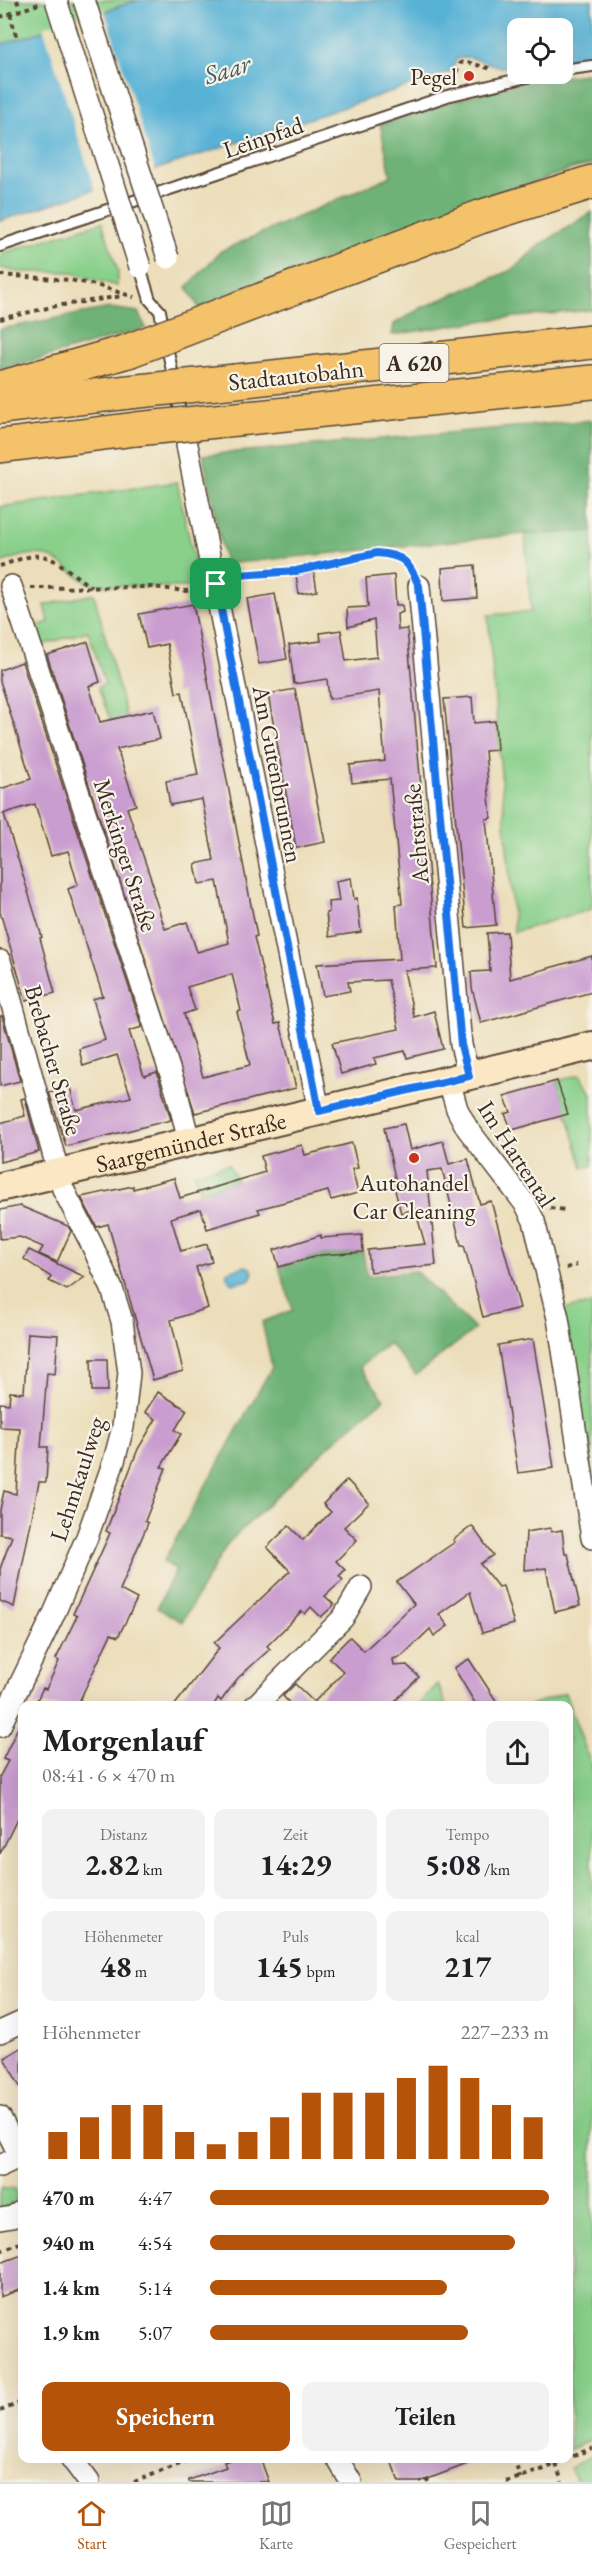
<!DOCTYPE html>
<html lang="de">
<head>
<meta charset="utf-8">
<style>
  :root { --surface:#fff; --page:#f2f2f2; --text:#202124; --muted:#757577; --line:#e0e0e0; --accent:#b45309 }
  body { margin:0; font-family:"EB Garamond",serif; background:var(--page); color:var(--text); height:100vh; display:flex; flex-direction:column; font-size:22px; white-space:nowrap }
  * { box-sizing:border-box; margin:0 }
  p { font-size:20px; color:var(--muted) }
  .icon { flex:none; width:33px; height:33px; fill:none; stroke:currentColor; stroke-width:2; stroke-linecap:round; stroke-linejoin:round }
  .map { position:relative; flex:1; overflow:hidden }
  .drawer { position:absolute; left:18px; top:1701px; width:555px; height:762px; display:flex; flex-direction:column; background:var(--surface); border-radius:12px; box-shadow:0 6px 24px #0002 }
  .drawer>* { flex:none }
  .controls { position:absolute; left:507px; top:18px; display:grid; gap:12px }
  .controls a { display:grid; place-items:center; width:66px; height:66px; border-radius:12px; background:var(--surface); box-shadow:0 6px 24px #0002; font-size:30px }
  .pin { position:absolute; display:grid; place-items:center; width:51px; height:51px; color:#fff; margin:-26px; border-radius:12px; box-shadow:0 3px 9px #0006 }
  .round { display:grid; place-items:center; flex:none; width:63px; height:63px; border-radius:12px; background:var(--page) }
  .summary { display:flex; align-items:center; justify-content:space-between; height:102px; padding:0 24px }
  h1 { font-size:33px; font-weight:700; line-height:45px }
  .stats { display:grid; grid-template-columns:repeat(3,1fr); gap:9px; height:102px; padding:6px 24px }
  .stats div { display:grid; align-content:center; border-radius:12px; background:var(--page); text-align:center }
  .stats b { font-size:30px; font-weight:700 }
  .stats small { font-size:16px; font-weight:400 }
  .stats p { font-size:16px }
  .chart { height:168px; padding:12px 24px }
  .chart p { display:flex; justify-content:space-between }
  .chart svg { width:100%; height:108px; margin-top:6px; stroke:var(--accent); stroke-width:6 }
  .cta { display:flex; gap:12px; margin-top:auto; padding:12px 24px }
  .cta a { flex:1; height:69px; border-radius:12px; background:var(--accent); color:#fff; font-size:24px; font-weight:700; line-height:69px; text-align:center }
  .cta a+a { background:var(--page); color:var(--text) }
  ul { padding:0 24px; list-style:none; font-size:20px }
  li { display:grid; grid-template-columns:96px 72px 1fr; align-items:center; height:45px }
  li i { height:15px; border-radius:8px; background:var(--accent) }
  .tab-bar { display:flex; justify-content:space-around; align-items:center; height:84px; border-top:2px solid var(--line); background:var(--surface); font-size:16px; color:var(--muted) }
  .tab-bar a { display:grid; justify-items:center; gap:3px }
  .tab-bar .selected { color:var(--accent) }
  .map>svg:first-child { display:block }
  .green { fill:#89d08b; stroke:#627d54; stroke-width:1.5 }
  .forest { fill:#6eb277; stroke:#546e4a; stroke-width:1.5 }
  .water { fill:#58b2d6; stroke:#4a6e7a; stroke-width:1.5 }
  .pier { fill:#ecdeba }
  .building { fill:#ca9dd0; fill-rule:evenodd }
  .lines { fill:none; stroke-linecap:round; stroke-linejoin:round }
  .lane-casing { stroke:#564535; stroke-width:14 }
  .street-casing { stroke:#564535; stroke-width:24 }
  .secondary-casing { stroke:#564535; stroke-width:32 }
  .highway-casing { stroke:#564535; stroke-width:36 }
  .path { stroke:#564535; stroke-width:4; stroke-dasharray:4.5 4.5; stroke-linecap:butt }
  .lane { stroke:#fff; stroke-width:10 }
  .street { stroke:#fff; stroke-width:21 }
  .secondary { stroke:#fbe7c3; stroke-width:28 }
  .highway { stroke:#f4c26a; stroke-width:33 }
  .street-bridge-casing { stroke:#564535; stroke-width:24; stroke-linecap:butt }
  .highway-bridge-casing { stroke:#564535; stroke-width:36; stroke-linecap:butt }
  .street-bridge { stroke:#fff; stroke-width:21 }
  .highway-bridge { stroke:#f4c26a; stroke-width:33 }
  .route-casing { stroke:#fff; stroke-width:12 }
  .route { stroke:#1a73e8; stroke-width:8 }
  .poi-dot { fill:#c8321e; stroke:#f7f3e8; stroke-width:2 }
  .labels { text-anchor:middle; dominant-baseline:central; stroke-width:4.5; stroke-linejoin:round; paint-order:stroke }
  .shield { fill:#f7f3e8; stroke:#73665b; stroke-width:1.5 }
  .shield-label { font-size:22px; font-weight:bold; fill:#3b2a1e }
  .poi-label { font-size:24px; fill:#3b2a1e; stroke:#f7f3e8; text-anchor:end }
  .street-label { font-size:24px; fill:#3b2a1e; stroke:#f7f3e8 }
  .water-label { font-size:26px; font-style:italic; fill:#455a5e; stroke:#f7f3e8 }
</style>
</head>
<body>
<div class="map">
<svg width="592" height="2482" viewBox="0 0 592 2482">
  <rect width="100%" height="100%" fill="#f7f3e8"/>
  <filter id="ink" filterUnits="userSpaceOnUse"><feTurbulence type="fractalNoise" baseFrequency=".0167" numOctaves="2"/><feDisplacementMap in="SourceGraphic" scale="12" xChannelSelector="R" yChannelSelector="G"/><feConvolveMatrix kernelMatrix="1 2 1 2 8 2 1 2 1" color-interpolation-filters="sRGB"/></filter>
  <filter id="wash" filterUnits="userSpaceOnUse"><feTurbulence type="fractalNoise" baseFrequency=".008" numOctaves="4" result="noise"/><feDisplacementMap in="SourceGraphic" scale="24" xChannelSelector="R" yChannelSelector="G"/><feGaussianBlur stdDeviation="1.35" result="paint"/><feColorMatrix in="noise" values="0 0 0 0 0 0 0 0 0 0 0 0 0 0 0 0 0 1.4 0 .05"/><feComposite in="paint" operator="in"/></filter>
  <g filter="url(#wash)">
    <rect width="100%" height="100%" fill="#ecdeba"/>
    <g class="green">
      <path d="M0 0H139L0 45Z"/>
      <path d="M102 222 118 271 117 286 69 272H18L0 268V254Z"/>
      <path d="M177 482 198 578 196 586C187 588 99 586 91 584 82 581 75 574 68 569 42 547 30 553 0 563V507Z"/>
      <path d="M592 531V909L514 932 488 615 531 612 525 534Z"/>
      <path d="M94 594 126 716 111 722 98 687 105 684 88 631 42 645 37 626 49 622 45 605Z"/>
      <path d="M579 1075 592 1093V1166L583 1167 557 1081Z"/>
      <path d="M228 1164 237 1180 200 1192 194 1173Z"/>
      <path d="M592 1304V1492L563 1309Z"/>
      <path d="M438 1684 446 1705H418Z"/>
      <path d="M565 1693 592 1767V2439L569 2450 568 1706H528Z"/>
      <path d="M0 2187 15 2189 17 2196 15 2202 10 2206 0 2209Z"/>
      <path d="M592 2456V2482H577L570 2468Z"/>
    </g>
    <g class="forest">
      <path d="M592 73V165L575 168 472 204 199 308 187 287 221 251 391 176 380 124 488 91 525 82Z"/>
      <path d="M592 212V310L486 320 392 335 394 324 421 308 514 269 538 246Z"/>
      <path d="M110 308 138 312 146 328 35 360 0 368V329Z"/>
      <path d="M592 420V531L525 534 225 564 203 455Z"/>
      <path d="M363 1252 367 1276 415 1271 475 1329 416 1375 389 1343 360 1367 384 1399 331 1444 228 1543 182 1622 157 1608 176 1569 163 1562 272 1367 262 1322 293 1310 279 1267 321 1255Z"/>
    </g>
    <g class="water">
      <path d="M139 0H592V56L563 60 562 28H518L517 65 502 67 468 57 457 59 451 72 0 221V45Z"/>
      <path d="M245 1266 251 1268 253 1272 250 1280 232 1284 226 1275 228 1271Z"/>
    </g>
    <path class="pier" d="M104 8 156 173 96 193 43 27Z"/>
    <g id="blocks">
      <g class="building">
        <path d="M475 565 477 598 443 601 442 568Z"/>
        <path d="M314 572 317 591 299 594 296 575Z"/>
        <path d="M394 575 396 605H402L403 612 397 614 398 630 407 629 437 968 404 970 414 1017 434 1011 443 1049 407 1058 405 1051 374 1058 376 1064 341 1074 332 1043 399 1029 388 980 348 982 350 991 323 996 317 964 400 959 396 905 402 904 390 779 352 783 350 765 385 761 379 691 329 699 327 679 294 684 289 645 321 641 320 633 341 630 346 661 377 657 374 620 348 627 347 608 368 607 366 578Z"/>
        <path d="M275 594 287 659 259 664 247 599Z"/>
        <path d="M193 604 257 936 254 937 275 1024 280 1023 296 1088 195 1113 47 655 88 642 100 682 89 686 100 722 153 710 160 739 117 749 136 805 127 808 154 888 152 889 165 929 187 922 197 952 229 943 217 881 199 884 195 864 214 860 202 799 170 805 166 781 198 775 182 692 176 693 167 644 147 648 139 614ZM232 974 241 1011 237 1012 250 1065 203 1077 184 1014 195 1010 187 987Z"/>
        <path d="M22 662 142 1027 129 1031 144 1076 157 1072 171 1120 66 1146 49 1092 70 1087 76 1110 131 1097 117 1055 83 1066 79 1049 105 1040 93 999 103 996 68 889 78 885 68 851 51 856 35 804 2 814H4L42 937 40 938 55 993 26 1001 0 912V789L31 779 0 681V670Z"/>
        <path d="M295 689 325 842 296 848 268 694Z"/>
        <path d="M472 697 474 723 495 721 497 750 485 751 491 818 486 819 496 925 466 928 444 699Z"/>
        <path d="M351 878 354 899 357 898 361 932 329 937 326 913 329 912 328 902 339 901 336 881Z"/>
        <path d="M507 932 510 979 592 956V992L481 1023 472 988 471 972 490 971 487 933Z"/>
        <path d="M0 1016H2L20 1081 0 1086Z"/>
        <path d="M557 1081 568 1114 512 1130 505 1114 511 1112 504 1096Z"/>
        <path d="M25 1098 39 1152 0 1162V1123L25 1116 21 1099Z"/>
        <path d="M404 1124 410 1150 443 1141 449 1164 468 1159 480 1204 491 1201 520 1308 483 1317 464 1245H461L442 1169 427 1171 436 1265 370 1272 368 1250 425 1244 415 1209 401 1213 392 1179 395 1178 384 1128Z"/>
        <path d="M352 1143 358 1168 352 1169 358 1193 331 1200 328 1191 258 1209 260 1213 207 1229 201 1209 171 1218 181 1251 207 1244 212 1262 196 1267 208 1308 171 1320 183 1371 153 1380 108 1224 97 1227 81 1197 133 1186V1189L174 1178 180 1198 265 1172 261 1156 302 1145 305 1155Z"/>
        <path d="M20 1206 68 1226 71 1231 57 1262 39 1254 43 1247 20 1237 0 1239V1210Z"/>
        <path d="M321 1235V1238L362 1235 363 1252 321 1255 279 1267 274 1250Z"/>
        <path d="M29 1250 70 1270 85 1277 67 1290 49 1281 51 1277 24 1259Z"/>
        <path d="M28 1333 58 1335 55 1374 47 1373 41 1447H48L46 1482H39L14 1607 0 1601V1569L12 1536 0 1534V1510L4 1491 16 1494 20 1428 0 1427V1403L9 1404 10 1392 24 1393Z"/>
        <path d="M533 1339 554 1468 518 1473 498 1345Z"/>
        <path d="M91 1359H107L108 1391H92Z"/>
        <path d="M158 1392 187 1410 175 1430 181 1434 161 1467 166 1468 145 1521 148 1523 120 1590 137 1599 118 1637 111 1634 78 1704 81 1706H34L43 1688 46 1689 59 1661 56 1659 77 1616 73 1614 110 1533 106 1531 138 1449 156 1419 145 1412Z"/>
        <path d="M347 1480 369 1503 344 1527 357 1540 336 1561 345 1570 339 1576 343 1580 325 1596 334 1605 321 1617 311 1607 305 1614 302 1611 267 1646 270 1649 238 1678 221 1701 218 1698 213 1706H174L219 1648 214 1643 290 1571 267 1547 289 1526 303 1540 331 1512 323 1504Z"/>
        <path d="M472 1526 493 1555 480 1564 498 1587 503 1586 514 1624 482 1633 470 1592 439 1614 448 1626 434 1636 430 1629 402 1656 393 1659 394 1666 407 1665 419 1677 390 1706H292L283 1696 295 1684 314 1702 344 1672 329 1658 350 1637 364 1651 414 1604 397 1582 455 1542 453 1540Z"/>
        <path d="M550 1528 551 1532 562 1530 565 1554H568L580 1606 555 1612 546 1568 524 1570 526 1532Z"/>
        <path d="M469 1659 497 1702 475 1703 454 1668Z"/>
        <path d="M22 1719V1809L0 1854V1776L8 1761 3 1759Z"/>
        <path d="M22 2047V2090L4 2058Z"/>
        <path d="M22 2255V2289L0 2297V2263Z"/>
        <path d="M235 2458H260L269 2482H189V2480L226 2467 224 2462Z"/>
        <path d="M390 2458H478V2460L420 2482H399Z"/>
      </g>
    </g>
  </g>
  <g filter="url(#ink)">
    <use href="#blocks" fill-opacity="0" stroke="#564535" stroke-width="1.5"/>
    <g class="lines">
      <g class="lane-casing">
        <g id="lane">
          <path d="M562 70 592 66"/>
          <path d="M0 246 447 96 540 74"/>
          <path d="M140 267 150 300 160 311 182 421"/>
        </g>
      </g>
      <g class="street-casing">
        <g id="street">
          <path d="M187 445 319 1111"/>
          <path d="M11 586 177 1093 189 1141"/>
          <path d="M419 586 461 1045 469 1076"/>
          <path d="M0 961 63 1189 91 1243 112 1289 122 1321 129 1373 123 1427 114 1461 87 1537 53 1616 0 1726"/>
          <path d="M449 1081 457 1109 467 1128 526 1205 534 1221 558 1318 592 1538"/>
          <path d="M255 1706 343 1618 361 1587"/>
          <path d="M0 2032 22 2022"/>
          <path d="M0 2117 22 2160"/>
          <path d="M0 2166 21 2156"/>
          <path d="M0 2219 12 2217 22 2211"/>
          <path d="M71 2458 89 2482"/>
          <path d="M337 2458 351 2482"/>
        </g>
      </g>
      <g class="secondary-casing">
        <g id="secondary">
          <path id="s1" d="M0 1187 592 1046"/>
        </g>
      </g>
      <g class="highway-casing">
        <g id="highway">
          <path d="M224 314 480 217 592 182"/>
          <path d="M236 381 592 342"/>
          <path d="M0 388 128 351"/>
          <path d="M0 407 129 392"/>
          <path d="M247 418 592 382"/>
          <path d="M0 446 136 429"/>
        </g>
      </g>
      <g class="path">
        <path d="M17 0 20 10"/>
        <path d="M10 14 17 39"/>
        <path d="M0 17 39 4"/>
        <path d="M453 81 460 63 467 62 492 69"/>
        <path d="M0 275 70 280 96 285 134 297"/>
        <path d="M0 319 56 306 123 296"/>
        <path d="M0 566C13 562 29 554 42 556 60 559 76 579 92 587"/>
        <path d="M233 577C261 566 299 572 330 565 349 560 369 551 389 554 400 555 406 561 411 569"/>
        <path d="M31 588 152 587 186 591 197 589"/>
        <path d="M550 1208 566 1210"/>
        <path d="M566 1268 577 1265"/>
        <path d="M0 2251 22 2242"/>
        <path d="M0 2411 22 2402"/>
        <path d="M568 2437V2438"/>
        <path d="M514 2458 520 2478"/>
        <path d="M556 2464 562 2482"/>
        <path d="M427 2479 428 2482"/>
        <path d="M134 2482 195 2458"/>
        <path d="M506 2482 544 2469 592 2448"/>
      </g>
      <use href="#lane" class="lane"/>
      <use href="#street" class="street"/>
      <use href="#secondary" class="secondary"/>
      <use href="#highway" class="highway"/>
      <g class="street-bridge-casing">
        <g id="street-bridge">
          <path d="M56 0 140 267"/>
          <path d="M84 0 168 258"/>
        </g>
      </g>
      <g class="highway-bridge-casing">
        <g id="highway-bridge">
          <path d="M128 351 224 314"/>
          <path d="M129 392 236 381"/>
          <path d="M136 429 247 418"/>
        </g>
      </g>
      <use href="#street-bridge" class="street-bridge"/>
      <use href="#highway-bridge" class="highway-bridge"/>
    </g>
  </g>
  <g class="lines" filter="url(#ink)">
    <g class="route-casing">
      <path id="route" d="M377 553C404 555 409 562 419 586L461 1045 469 1076 319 1111 216 584 238 575 296 571Z"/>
    </g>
    <use href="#route" class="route"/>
  </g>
  <g class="poi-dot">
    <circle cx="469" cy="76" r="6"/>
    <circle cx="414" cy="1158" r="6"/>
  </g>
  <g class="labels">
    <rect class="shield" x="379.5" y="344" width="69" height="38" rx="4.5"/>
    <g class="shield-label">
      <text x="414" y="363">A 620</text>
    </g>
    <g class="poi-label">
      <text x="457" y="76">Pegel</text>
      <text x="414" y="1182" text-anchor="middle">Autohandel<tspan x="414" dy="28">Car Cleaning</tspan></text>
    </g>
    <g class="street-label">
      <text transform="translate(263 137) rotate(-19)">Leinpfad</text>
      <text transform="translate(296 375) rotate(-6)">Stadtautobahn</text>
      <text transform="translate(278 774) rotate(79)">Am Gutenbrunnen</text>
      <text transform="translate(416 834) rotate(-95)">Achtstraße</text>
      <text transform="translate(126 855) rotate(72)">Merkinger Straße</text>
      <text transform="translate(54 1060) rotate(74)">Brebacher Straße</text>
      <text stroke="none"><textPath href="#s1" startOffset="196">Saargemünder Straße</textPath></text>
      <text transform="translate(517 1154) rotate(57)">Im Hartental</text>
      <text transform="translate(77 1479) rotate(-72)">Lehmkaulweg</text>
    </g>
    <g class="water-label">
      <text transform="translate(227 69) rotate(-17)">Saar</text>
    </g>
  </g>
</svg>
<div class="controls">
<a><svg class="icon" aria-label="locate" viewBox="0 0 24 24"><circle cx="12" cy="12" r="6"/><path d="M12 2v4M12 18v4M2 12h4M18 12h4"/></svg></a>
</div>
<div class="pin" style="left:216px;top:584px;background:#1e9e55"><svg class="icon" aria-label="arrive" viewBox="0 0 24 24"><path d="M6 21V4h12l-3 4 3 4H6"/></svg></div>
<section class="drawer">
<div class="summary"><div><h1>Morgenlauf</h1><p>08:41 · 6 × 470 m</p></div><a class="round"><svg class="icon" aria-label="share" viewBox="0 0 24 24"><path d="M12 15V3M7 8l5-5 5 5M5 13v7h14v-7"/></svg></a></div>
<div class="stats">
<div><p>Distanz</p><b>2.82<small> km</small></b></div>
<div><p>Zeit</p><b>14:29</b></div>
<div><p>Tempo</p><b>5:08<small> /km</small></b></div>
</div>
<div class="stats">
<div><p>Höhenmeter</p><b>48<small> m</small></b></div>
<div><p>Puls</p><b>145<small> bpm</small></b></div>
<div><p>kcal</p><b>217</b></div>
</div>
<div class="chart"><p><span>Höhenmeter</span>227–233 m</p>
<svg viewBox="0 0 160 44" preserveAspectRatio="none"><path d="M5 44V33M15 44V27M25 44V22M35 44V22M45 44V33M55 44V38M65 44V33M75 44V27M85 44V17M95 44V17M105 44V17M115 44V11M125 44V6M135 44V11M145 44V22M155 44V27"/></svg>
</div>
<ul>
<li><b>470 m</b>4:47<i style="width:100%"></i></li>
<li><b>940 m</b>4:54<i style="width:90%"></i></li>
<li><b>1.4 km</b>5:14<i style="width:70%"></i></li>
<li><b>1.9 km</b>5:07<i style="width:76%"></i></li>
</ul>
<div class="cta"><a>Speichern</a><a>Teilen</a></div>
</section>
</div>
<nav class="tab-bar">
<a class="selected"><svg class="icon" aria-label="home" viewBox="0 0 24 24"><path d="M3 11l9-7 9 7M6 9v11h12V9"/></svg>Start</a>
<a><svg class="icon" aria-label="map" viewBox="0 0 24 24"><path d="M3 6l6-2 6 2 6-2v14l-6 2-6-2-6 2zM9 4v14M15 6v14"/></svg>Karte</a>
<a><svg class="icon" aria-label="saved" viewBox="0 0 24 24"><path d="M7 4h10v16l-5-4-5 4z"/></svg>Gespeichert</a>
</nav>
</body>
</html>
